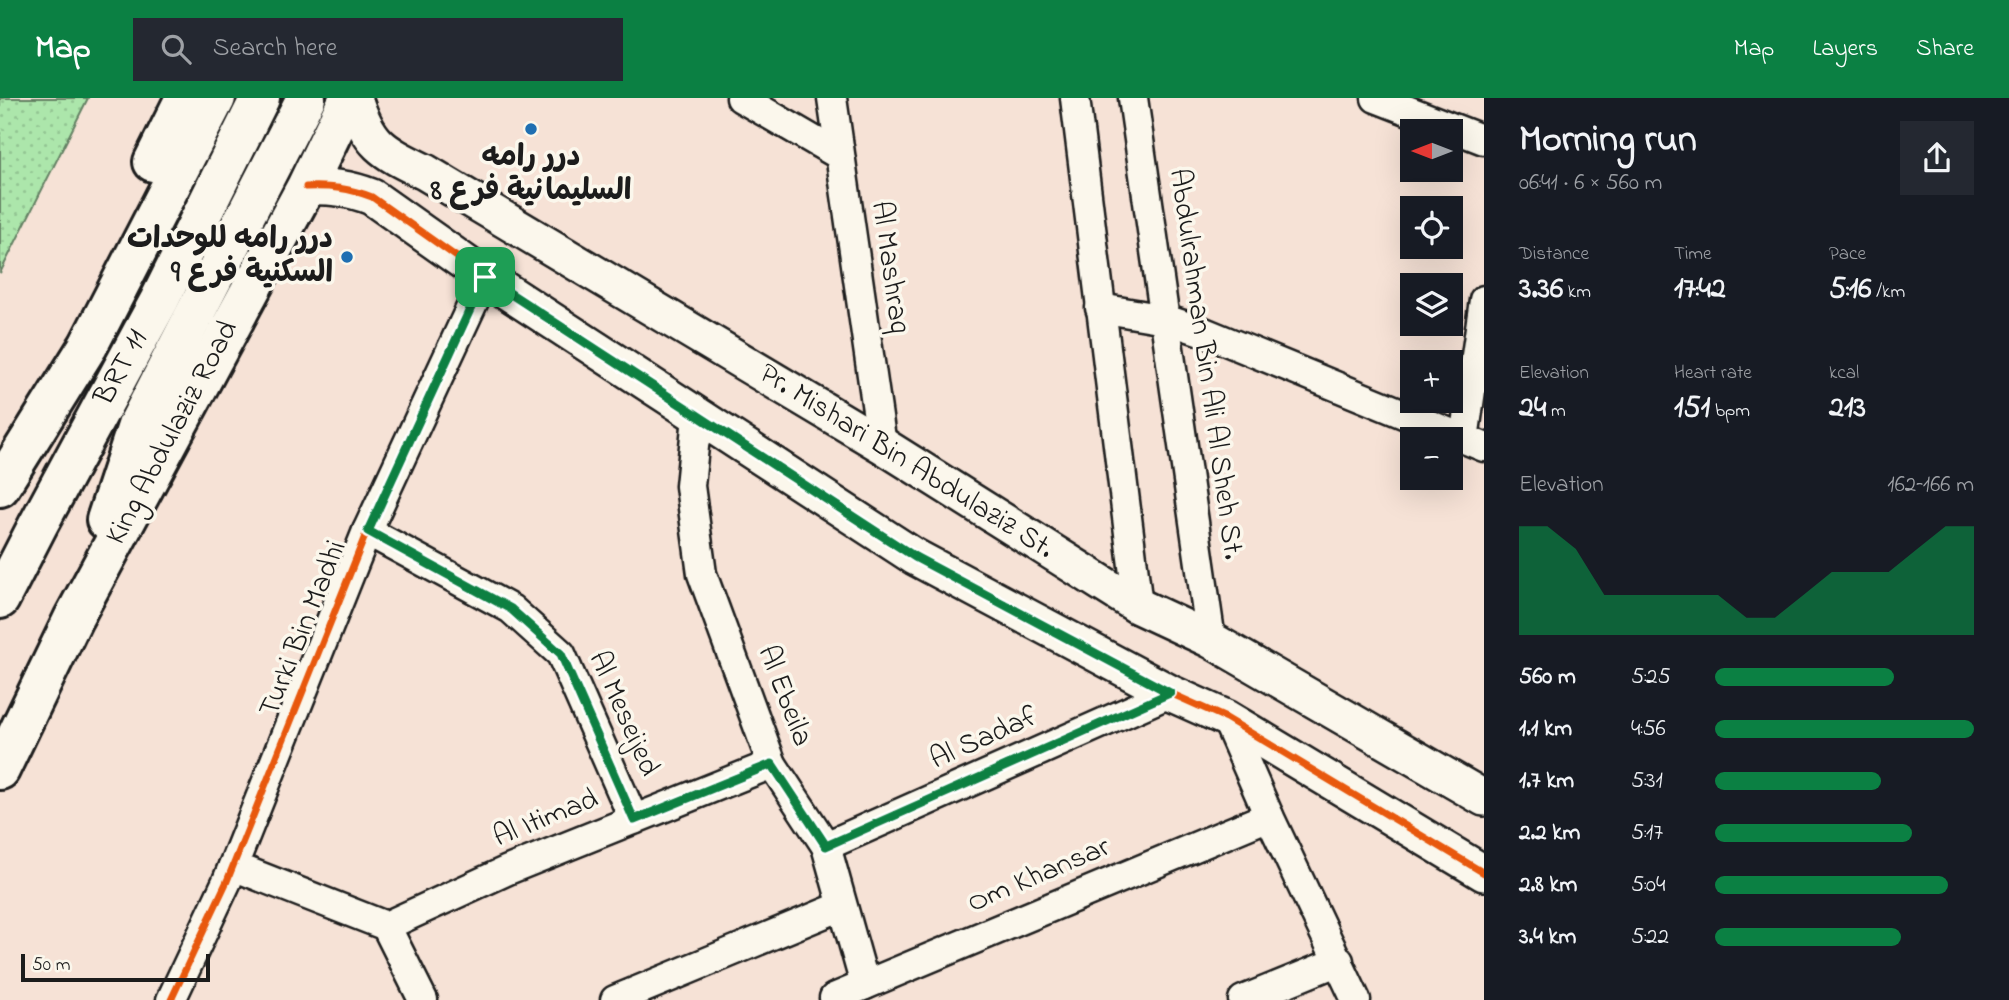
<!DOCTYPE html>
<html lang="en">
<head>
<meta charset="utf-8">
<style>
  :root { --surface:#171b24; --page:#242831; --text:#f1f3f6; --muted:#9ea1a6; --accent:#0b8043 }
  body { margin:0; font-family:"Indie Flower","Playpen Sans Arabic",sans-serif; background:var(--page); color:var(--text); height:100vh; display:flex; flex-direction:column; font-size:26px; white-space:nowrap }
  * { box-sizing:border-box; margin:0 }
  p { font-size:23px; color:var(--muted) }
  .icon { flex:none; width:38px; height:38px; fill:none; stroke:currentColor; stroke-width:2; stroke-linecap:round; stroke-linejoin:round }
  .map { position:relative; flex:1; overflow:hidden }
  .drawer { display:flex; flex-direction:column; background:var(--surface); width:525px }
  .drawer>* { flex:none }
  .needle { width:46px; rotate:270deg }
  .buttons { position:absolute; left:1400px; top:21px; display:grid; gap:14px }
  .buttons a { display:grid; place-items:center; width:63px; height:63px; border-radius:0px; background:var(--surface); box-shadow:0 7px 28px #0002; font-size:35px }
  .scale { position:absolute; left:21px; bottom:18px; width:189px; box-sizing:border-box; padding-left:7px; border:4px solid #1c1c1c; border-top:0; font-size:19px; line-height:24px; white-space:nowrap; color:#1c1c1c; -webkit-text-stroke:5px #fbf7ec; paint-order:stroke }
  .pin { position:absolute; display:grid; place-items:center; width:60px; height:60px; color:#fff; margin:-30px; border-radius:14px; box-shadow:0 4px 10px #0006 }
  .round { display:grid; place-items:center; flex:none; width:74px; height:74px; border-radius:0px; background:var(--page) }
  .overview { display:flex; align-items:center; justify-content:space-between; height:119px; padding:0 35px }
  h1 { font-size:38px; font-weight:700; line-height:52px }
  .stats { display:grid; grid-template-columns:repeat(3,1fr); gap:10px; height:119px; padding:7px 35px }
  .stats div { display:grid; align-content:center }
  .stats b { font-size:30px; font-weight:700 }
  .stats small { font-size:19px; font-weight:400 }
  .stats p { font-size:19px }
  .chart { height:196px; padding:14px 35px }
  .chart p { display:flex; justify-content:space-between }
  .chart svg { width:100%; height:126px; margin-top:7px; fill:var(--accent); opacity:.7 }
  ul { padding:0 35px; list-style:none; font-size:23px }
  li { display:grid; grid-template-columns:112px 84px 1fr; align-items:center; height:52px }
  li i { height:18px; border-radius:9px; background:var(--accent) }
  header { display:flex; align-items:center; gap:42px; box-sizing:border-box; height:98px; padding:0 35px; background:var(--accent); color:#fff }
  header strong { font-size:33px }
  nav { display:flex; gap:38px; margin-inline-start:auto; font-size:24px }
  .search { width:490px; height:63px; background:var(--page); display:flex; align-items:center; gap:18px; box-sizing:border-box; padding:0 24px; border-radius:0px; color:var(--muted); font-size:26px }
  main { display:flex; flex:1; min-height:0 }
  .map>svg:first-child { display:block }
  .grass { fill:url(#grass-dots); stroke:#648164; stroke-width:2 }
  .lines { fill:none; stroke-linecap:round; stroke-linejoin:round }
  .minor-casing { stroke:#1c1c1c; stroke-width:33 }
  .tertiary-casing { stroke:#1c1c1c; stroke-width:40 }
  .secondary-casing { stroke:#1c1c1c; stroke-width:44 }
  .primary-casing { stroke:#1c1c1c; stroke-width:44 }
  .minor { stroke:#fbf7ec; stroke-width:28 }
  .tertiary { stroke:#fbf7ec; stroke-width:35 }
  .secondary { stroke:#fbf7ec; stroke-width:38 }
  .primary { stroke:#fbf7ec; stroke-width:38 }
  .cycleway-casing { stroke:#fbf7ec; stroke-width:11 }
  .cycleway { stroke:#e8590c; stroke-width:7 }
  .route-casing { stroke:#fff; stroke-width:14 }
  .route { stroke:#0b8043; stroke-width:9 }
  .poi-dot { fill:#1f6fb2; stroke:#fbf7ec; stroke-width:2.5 }
  .labels { text-anchor:middle; dominant-baseline:central; stroke-width:7; stroke-linejoin:round; paint-order:stroke }
  .poi-label { font-size:30px; font-weight:bold; fill:#1c1c1c; stroke:#fbf7ec }
  .street-label { font-size:30px; fill:#1c1c1c; stroke:#fbf7ec }
</style>
</head>
<body>
<header>
<strong>Map</strong>
<div class="search"><svg class="icon" aria-label="search" viewBox="0 0 24 24"><circle cx="10" cy="10" r="6"/><path d="M15 15l6 6"/></svg>Search here</div>
<nav><a>Map</a><a>Layers</a><a>Share</a></nav>
</header>
<main>
<div class="map">
<svg width="1484" height="902" viewBox="0 0 1484 902">
  <defs>
    <pattern id="grass-dots" width="8" height="8" patternUnits="userSpaceOnUse" patternTransform="scale(1.75)"><rect width="8" height="8" fill="#ace6ab"/><path d="M2 2h.1M6 6h.1" fill="none" stroke="#93c593" stroke-width="1.8" stroke-linecap="round"/></pattern>
  </defs>
  <rect width="100%" height="100%" fill="#f6e2d6"/>
  <filter id="ink" filterUnits="userSpaceOnUse"><feTurbulence type="fractalNoise" baseFrequency=".0143" numOctaves="2"/><feDisplacementMap in="SourceGraphic" scale="14" xChannelSelector="R" yChannelSelector="G"/><feConvolveMatrix kernelMatrix="1 2 1 2 8 2 1 2 1" color-interpolation-filters="sRGB"/></filter>
  <g filter="url(#ink)">
    <path class="grass" d="M0 0H88L0 175Z"/>
    <g class="lines">
      <g class="minor-casing">
        <g id="minor">
          <path d="M741 0 839 57"/>
          <path d="M832 0 882 347"/>
          <path d="M1075 0 1138 508"/>
          <path d="M1133 0 1211 542"/>
          <path d="M1376 0 1484 42"/>
          <path d="M1100 210 1165 221 1204 234 1484 349"/>
          <path d="M697 319 690 388 702 476 772 666 826 748 865 887"/>
          <path d="M1464 341 1484 202"/>
          <path d="M367 433 511 511 561 556 634 722"/>
          <path d="M1226 620 1269 718 1356 902"/>
          <path d="M826 748 1170 595"/>
          <path d="M233 768 386 828 423 902"/>
          <path d="M386 828 508 772 772 666"/>
          <path d="M171 902 227 783 367 433 485 179"/>
          <path d="M615 902 842 808"/>
          <path d="M835 902 834 900 865 887 1269 718"/>
          <path d="M1243 902 1339 863"/>
        </g>
      </g>
      <g class="tertiary-casing">
        <g id="tertiary">
          <path d="M354 0C369 47 382 53 425 74L882 347 1138 508 1211 542 1484 700"/>
          <path d="M306 89C330 88 349 90 372 99L485 179 915 459 1170 595 1226 620 1484 775"/>
        </g>
      </g>
      <g class="secondary-casing">
        <path id="secondary" d="M0 501 38 427 159 203 260 0"/>
      </g>
      <g class="primary-casing">
        <g id="primary">
          <path d="M153 64 185 0"/>
          <path d="M0 389 88 248 216 0"/>
          <path d="M106 422 137 328 306 0"/>
          <path d="M0 672 73 521 306 89 349 0"/>
        </g>
      </g>
      <use href="#minor" class="minor"/>
      <use href="#tertiary" class="tertiary"/>
      <use href="#secondary" class="secondary"/>
      <use href="#primary" class="primary"/>
      <g class="cycleway-casing">
        <g id="cycleway">
          <path d="M306 89C330 88 349 90 372 99L485 179 915 459 1170 595 1226 620 1484 775"/>
          <path d="M171 902 227 783 367 433 485 179"/>
        </g>
      </g>
      <use href="#cycleway" class="cycleway"/>
    </g>
  </g>
  <g class="lines" filter="url(#ink)">
    <g class="route-casing">
      <path id="route" d="M485 179 915 459 1170 595 826 748 772 666 634 722 561 556 511 511 368 433Z"/>
    </g>
    <use href="#route" class="route"/>
  </g>
  <g class="poi-dot">
    <circle cx="531" cy="31" r="7"/>
    <circle cx="347" cy="159" r="7"/>
  </g>
  <g class="labels">
    <g class="poi-label">
      <text x="531" y="60">درر رامه<tspan x="531" dy="34">السليمانية فرع 8</tspan></text>
      <text x="333" y="142" text-anchor="end">درر رامه للوحدات<tspan x="333" dy="34">السكنية فرع 9</tspan></text>
    </g>
    <g class="street-label">
      <text transform="translate(889 169) rotate(82)">Al Mashraq</text>
      <text transform="translate(1205 266) rotate(82)">Abdulrahman Bin Ali Al Sheh St.</text>
      <text transform="translate(122 270) rotate(-62)">BRT 11</text>
      <text transform="translate(173 335) rotate(-62)">King Abdulaziz Road</text>
      <text transform="translate(906 364) rotate(32)">Pr. Mishari Bin Abdulaziz St.</text>
      <text transform="translate(304 531) rotate(-68)">Turki Bin Madhi</text>
      <text transform="translate(784 598) rotate(69)">Al Ebeila</text>
      <text transform="translate(623 616) rotate(66)">Al Meseijed</text>
      <text transform="translate(984 641) rotate(-24)">Al Sadaf</text>
      <text transform="translate(546 721) rotate(-22)">Al Itimad</text>
      <text transform="translate(1039 778) rotate(-23)">Om Khansar</text>
    </g>
  </g>
</svg>
<div class="buttons">
<a><svg class="needle" viewBox="-14 -14 28 28"><path d="M0-13l5 13h-10z" fill="#e53935"/><path d="M0 13l5-13h-10z" fill="#9ea1a6"/></svg></a>
<a><svg class="icon" aria-label="locate" viewBox="0 0 24 24"><circle cx="12" cy="12" r="6"/><path d="M12 2v4M12 18v4M2 12h4M18 12h4"/></svg></a>
<a><svg class="icon" aria-label="layers" viewBox="0 0 24 24"><path d="M12 4l9 5-9 5-9-5zM3 14l9 5 9-5"/></svg></a>
<a>+</a>
<a>−</a>
</div>
<div class="scale">50 m</div>
<div class="pin" style="left:485px;top:179px;background:#1e9e55"><svg class="icon" aria-label="arrive" viewBox="0 0 24 24"><path d="M6 21V4h12l-3 4 3 4H6"/></svg></div>
</div>
<section class="drawer">
<div class="overview"><div><h1>Morning run</h1><p>06:41 · 6 × 560 m</p></div><a class="round"><svg class="icon" aria-label="share" viewBox="0 0 24 24"><path d="M12 15V3M7 8l5-5 5 5M5 13v7h14v-7"/></svg></a></div>
<div class="stats">
<div><p>Distance</p><b>3.36<small> km</small></b></div>
<div><p>Time</p><b>17:42</b></div>
<div><p>Pace</p><b>5:16<small> /km</small></b></div>
</div>
<div class="stats">
<div><p>Elevation</p><b>24<small> m</small></b></div>
<div><p>Heart rate</p><b>151<small> bpm</small></b></div>
<div><p>kcal</p><b>213</b></div>
</div>
<div class="chart"><p><span>Elevation</span>162–166 m</p>
<svg viewBox="0 0 160 44" preserveAspectRatio="none"><path d="M0 44V6L10 6L20 14L30 30L40 30L50 30L60 30L70 30L80 38L90 38L100 30L110 22L120 22L130 22L140 14L150 6L160 6V44z"/></svg>
</div>
<ul>
<li><b>560 m</b>5:25<i style="width:69%"></i></li>
<li><b>1.1 km</b>4:56<i style="width:100%"></i></li>
<li><b>1.7 km</b>5:31<i style="width:64%"></i></li>
<li><b>2.2 km</b>5:17<i style="width:76%"></i></li>
<li><b>2.8 km</b>5:04<i style="width:90%"></i></li>
<li><b>3.4 km</b>5:22<i style="width:72%"></i></li>
</ul>
</section>
</main>
</body>
</html>
